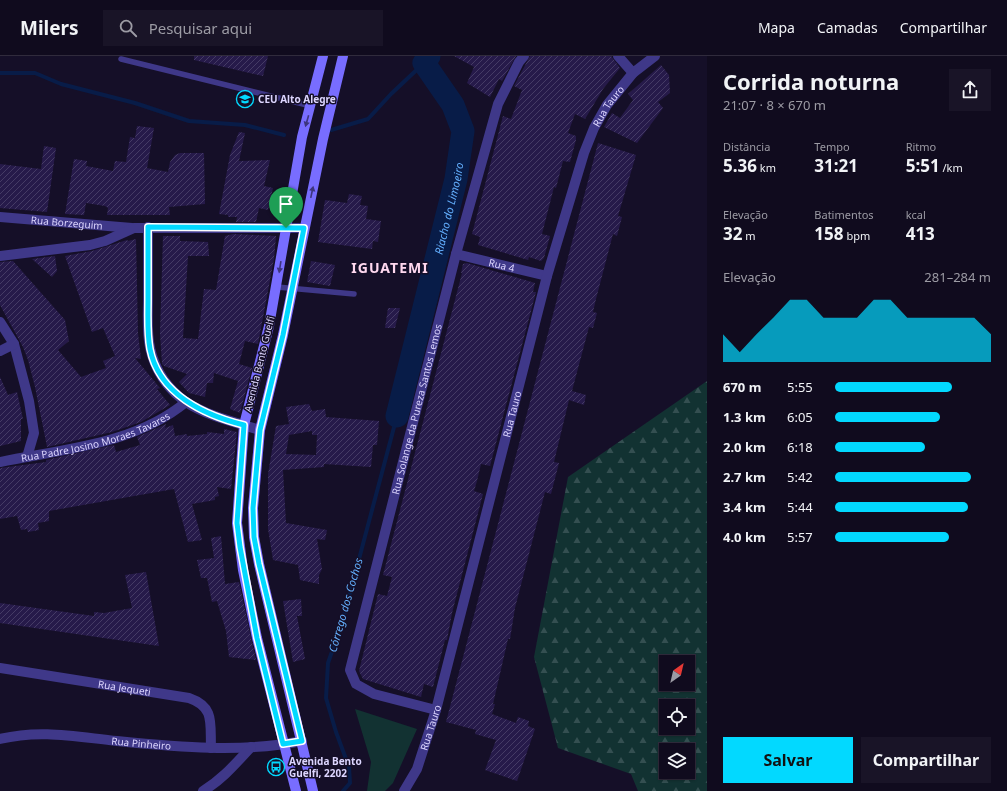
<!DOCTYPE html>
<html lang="pt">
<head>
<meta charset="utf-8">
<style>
  :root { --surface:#100b1e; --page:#191427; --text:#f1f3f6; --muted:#9c9ba4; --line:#302b3c; --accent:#02d9ff }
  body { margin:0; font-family:"Noto Sans",sans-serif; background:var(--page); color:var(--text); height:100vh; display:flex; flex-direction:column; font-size:15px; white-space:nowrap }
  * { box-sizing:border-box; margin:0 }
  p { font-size:13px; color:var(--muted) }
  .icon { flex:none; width:22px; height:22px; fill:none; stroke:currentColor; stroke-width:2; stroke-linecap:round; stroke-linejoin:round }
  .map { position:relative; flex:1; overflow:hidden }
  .sheet { display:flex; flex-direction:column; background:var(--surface); width:300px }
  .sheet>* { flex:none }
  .needle { width:26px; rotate:34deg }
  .fabs { position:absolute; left:659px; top:599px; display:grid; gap:8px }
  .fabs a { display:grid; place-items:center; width:36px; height:36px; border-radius:0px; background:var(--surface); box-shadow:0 1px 3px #0004,0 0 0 1px var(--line); font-size:20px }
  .pin { position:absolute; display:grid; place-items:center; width:34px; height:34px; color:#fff; margin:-41px -17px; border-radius:50% 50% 50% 0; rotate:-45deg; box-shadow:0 0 4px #0007 }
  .pin .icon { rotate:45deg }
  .round { display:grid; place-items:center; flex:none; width:42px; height:42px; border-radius:0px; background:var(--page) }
  .head { display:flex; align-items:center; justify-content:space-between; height:68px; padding:0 16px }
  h1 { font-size:22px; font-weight:700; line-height:30px }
  .stats { display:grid; grid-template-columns:repeat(3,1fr); gap:6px; height:68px; padding:4px 16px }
  .stats div { display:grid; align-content:center }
  .stats b { font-size:17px; font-weight:700 }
  .stats small { font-size:11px; font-weight:400 }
  .stats p { font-size:11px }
  .chart { height:112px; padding:8px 16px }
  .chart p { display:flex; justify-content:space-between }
  .chart svg { width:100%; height:72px; margin-top:4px; fill:var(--accent); opacity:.7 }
  .button { display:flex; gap:8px; margin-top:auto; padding:8px 16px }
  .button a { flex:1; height:46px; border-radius:0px; background:var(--accent); color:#111; font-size:16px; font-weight:700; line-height:46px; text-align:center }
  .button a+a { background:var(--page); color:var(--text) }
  ul { padding:0 16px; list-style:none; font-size:13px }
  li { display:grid; grid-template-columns:64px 48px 1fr; align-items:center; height:30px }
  li i { height:10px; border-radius:5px; background:var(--accent) }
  header { display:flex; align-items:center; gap:24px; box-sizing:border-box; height:56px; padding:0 20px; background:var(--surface); border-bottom:1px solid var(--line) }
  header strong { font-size:19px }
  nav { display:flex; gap:22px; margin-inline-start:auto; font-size:14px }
  .search { width:280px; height:36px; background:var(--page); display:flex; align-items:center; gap:10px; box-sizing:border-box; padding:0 14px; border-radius:0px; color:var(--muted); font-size:15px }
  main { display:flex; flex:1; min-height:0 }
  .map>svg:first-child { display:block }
  .forest { fill:url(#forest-firs); fill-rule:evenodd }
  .park { fill:#123232 }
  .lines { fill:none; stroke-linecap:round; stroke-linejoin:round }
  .stream { stroke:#081c48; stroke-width:4 }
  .river { stroke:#081c48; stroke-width:23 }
  .building { fill:url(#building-hatch); fill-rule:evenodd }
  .lane { stroke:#3f3889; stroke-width:5.5 }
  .street { stroke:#3f3889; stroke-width:10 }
  .secondary { stroke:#786dff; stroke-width:10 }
  .oneway { fill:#3d357e }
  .route-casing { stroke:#fff; stroke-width:8 }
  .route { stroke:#02d9ff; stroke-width:5 }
  .labels { text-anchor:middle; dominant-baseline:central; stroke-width:3; stroke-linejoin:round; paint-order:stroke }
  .poi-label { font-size:10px; font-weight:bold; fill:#ddd6ff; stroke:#150f28; text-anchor:start }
  .street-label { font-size:10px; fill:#ddd6ff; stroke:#150f28 }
  .water-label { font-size:11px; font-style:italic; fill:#64b0ff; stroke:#150f28 }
  .district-label { font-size:14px; font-weight:bold; letter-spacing:1px; fill:#ffd8ef; stroke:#150f28 }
</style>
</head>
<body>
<header>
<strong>Milers</strong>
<div class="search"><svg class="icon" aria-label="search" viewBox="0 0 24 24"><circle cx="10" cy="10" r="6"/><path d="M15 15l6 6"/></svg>Pesquisar aqui</div>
<nav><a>Mapa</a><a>Camadas</a><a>Compartilhar</a></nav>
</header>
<main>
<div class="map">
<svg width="707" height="735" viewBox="0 0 707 735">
  <defs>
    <pattern id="forest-firs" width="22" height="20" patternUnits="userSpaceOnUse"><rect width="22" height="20" fill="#123232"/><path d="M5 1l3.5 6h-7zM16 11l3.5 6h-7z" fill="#344f51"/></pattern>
    <pattern id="building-hatch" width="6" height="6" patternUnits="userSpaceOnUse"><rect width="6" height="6" fill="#261a4a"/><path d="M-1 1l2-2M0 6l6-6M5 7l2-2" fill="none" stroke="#453b65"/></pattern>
  </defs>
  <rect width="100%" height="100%" fill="#150f28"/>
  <path class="forest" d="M707 325V735H638L631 718 558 692 534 601 568 421ZM666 606H688V628H666ZM666 650H688V672H666ZM666 694H688V716H666Z"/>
  <path class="park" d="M355 653 417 673 393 727 385 735H367L371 706Z"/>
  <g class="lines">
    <g class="stream">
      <path d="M0 17H35L61 28 135 47 189 65 245 69 284 79"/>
      <path d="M331 74 368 63 391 38 424 7"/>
      <path d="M343 735 350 727 349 711 336 676 326 642 328 607 342 567 397 360"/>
    </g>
    <path class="river" id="s1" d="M397 360 456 123 463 75 453 49 424 7 429 0"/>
  </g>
  <g class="building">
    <path d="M194 0H268L263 20 194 4Z"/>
    <path d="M454 0H516L502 25 499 23 490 41 467 27 474 11Z"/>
    <path d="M530 0H611L620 12 603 33 585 63 575 58 568 77 576 80V84L570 106 563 105 556 132 554 131 542 178 550 180 544 202 541 205 529 201 528 204 478 189 480 181 472 178 503 60 511 63 522 34 514 30Z"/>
    <path d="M661 9 669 19 670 37 658 46 663 52 637 87 604 71 612 57 620 62 633 44 628 38Z"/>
    <path d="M137 70 154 72 147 112 168 116 170 106 175 99 180 97H204L205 148 169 151 170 159H107L108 152 105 150 86 147 84 159 65 158 74 103 87 105 86 110 113 115 115 105 126 106 130 81 135 82Z"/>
    <path d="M239 76 245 77 239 105 270 104 264 130 273 132 268 154 259 152 256 166H236L237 161H228V159L219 158 230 99Z"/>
    <path d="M598 87 636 99 618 160 622 161 617 180 613 178 596 243 593 256 597 257 593 272 589 271 572 335 586 339 584 349 569 344 554 406 559 407 551 438 545 436 515 552 510 583H508L493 648H495L492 658 516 667 518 661 529 665 528 670 535 673 517 725 485 714 496 684 475 678 476 674 446 666Z"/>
    <path d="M44 90 56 92 47 156 0 152V108L41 113Z"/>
    <path d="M349 138 362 140 360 149 368 150 366 163 381 165 378 186 373 185 372 193 318 186 325 144 347 147Z"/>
    <path d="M233 178 276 180 274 203 258 288 245 285 239 308 252 312 240 357 230 353 238 325 214 317 213 327H207L205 341 189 337 179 326 187 318 164 310 162 308 160 277 163 180H180V185L208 186 209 200H188L183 282 198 283 204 233 216 234 225 180Z"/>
    <path d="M136 183 138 277 141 303 135 302 160 332 157 333 170 349 141 366 112 376 47 391 35 331 28 304 23 291 0 249V206L13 205 65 264 69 285 58 294 81 321 106 312 103 305 115 300 103 272 92 276 65 200 92 195 127 184 128 185Z"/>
    <path d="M55 200 57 215 52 221 32 203Z"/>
    <path d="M311 205 335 209 330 230 307 226Z"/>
    <path d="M467 207 535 227 533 236H536L490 410 481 408 477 425 474 435 483 438 452 557 447 584H445L433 631 424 628 421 641 363 623 359 615 378 538 387 540 392 521 383 519 462 217H461L463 208Z"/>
    <path d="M388 252H400L395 272H385Z"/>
    <path d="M0 321 8 339 17 336 23 363H21V385L0 390Z"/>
    <path d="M309 348 312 355 325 353 326 361 379 365 377 389H373L371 411 324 408V411L283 414 286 467 327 474 325 484 317 483 322 513 319 519V528L300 524 298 509 273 504 268 473V418L276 370 289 368 286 351ZM312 375V379H317L316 399 286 398 289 379Z"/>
    <path d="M166 368 165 372 173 369 175 380 187 378V380L207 378V376L224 378V373L237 376 231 433 217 431 219 440 215 441V444L192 448 202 484 188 486 174 433 49 455V465L38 467 39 474 28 476 27 473 21 474 17 460 0 463V412L46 406V404L114 389 116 396 140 389 137 381Z"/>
    <path d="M221 480 225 528 239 526 256 604 229 601 226 575 217 545 212 546 207 522H201L197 504 214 502 211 482Z"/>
    <path d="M146 516 159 590 0 567V547L94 560V556L104 557 132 552 125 519Z"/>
    <path d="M301 543 302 560H297L305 603 293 606 283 545Z"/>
  </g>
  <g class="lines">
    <g class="lane">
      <path d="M121 3 311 50"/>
      <path d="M277 231 354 238"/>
    </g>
    <g class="street">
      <path d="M618 0 633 17"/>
      <path id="s2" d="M0 161 132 172"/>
      <path d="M148 171C148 195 148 218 148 242 148 262 146 286 154 305 160 321 172 336 186 346 207 360 235 366 260 374"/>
      <path id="s3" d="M456 198 547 220"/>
      <path d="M0 200 90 189 105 185 134 172H304"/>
      <path d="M0 266 14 288 29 345 34 377 27 401"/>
      <path d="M0 295 14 288"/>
      <path id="s4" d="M0 406C63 393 134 389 186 346"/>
      <path id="s5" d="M0 612 189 642C215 651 210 667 211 692"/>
      <path id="s6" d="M436 654 374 638 356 628 350 614 456 198 498 48 519 6 524 0"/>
      <path id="s7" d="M0 683C40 673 77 681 117 685 178 691 242 697 302 685"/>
      <path d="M203 735C223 723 236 707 251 691"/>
      <path id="s8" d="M404 735 417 713 436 654 547 220 584 97 594 72 607 49 633 17 655 0"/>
    </g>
    <g class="secondary">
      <path d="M296 735 257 582 243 514 237 467 244 369 269 270 302 81 323 0"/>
      <path d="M313 735 259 508 254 481 253 452 260 374 283 279 323 83 343 0"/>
    </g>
  </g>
  <defs><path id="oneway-solid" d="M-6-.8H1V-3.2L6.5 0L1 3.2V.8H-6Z"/></defs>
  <g class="oneway">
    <use href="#oneway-solid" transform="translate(307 65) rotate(106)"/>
    <use href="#oneway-solid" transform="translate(312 136) rotate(-78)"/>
    <use href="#oneway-solid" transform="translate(280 211) rotate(99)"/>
  </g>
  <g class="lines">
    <g class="route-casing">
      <path id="route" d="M148 171 304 172 283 279 260 374 253 452 254 481 259 508 302 685 283 688 257 582 240 491 237 467 244 369C204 359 159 338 150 293 147 277 148 260 148 244 148 220 148 196 148 171Z"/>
    </g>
    <use href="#route" class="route"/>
  </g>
  <defs>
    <g id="school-ring" transform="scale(0.9)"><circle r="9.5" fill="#150f28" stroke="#02d9ff" stroke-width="1.5"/><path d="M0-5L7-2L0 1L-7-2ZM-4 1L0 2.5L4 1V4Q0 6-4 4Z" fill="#02d9ff"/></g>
    <g id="bus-ring" transform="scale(0.9)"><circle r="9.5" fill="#150f28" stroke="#02d9ff" stroke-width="1.5"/><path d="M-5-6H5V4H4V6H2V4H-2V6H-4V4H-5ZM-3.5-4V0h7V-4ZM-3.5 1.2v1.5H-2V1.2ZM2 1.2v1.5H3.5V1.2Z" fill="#02d9ff"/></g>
  </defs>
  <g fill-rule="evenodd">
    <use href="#school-ring" x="245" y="43"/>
    <use href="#bus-ring" x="276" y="711"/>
  </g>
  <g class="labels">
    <g class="poi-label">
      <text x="258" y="43">CEU Alto Alegre</text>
      <text x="289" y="705">Avenida Bento<tspan x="289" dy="12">Guelfi, 2202</tspan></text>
    </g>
    <g class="street-label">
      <text stroke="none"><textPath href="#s8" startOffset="717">Rua Tauro</textPath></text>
      <text stroke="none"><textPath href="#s2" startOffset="67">Rua Borzeguim</textPath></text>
      <text stroke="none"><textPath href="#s3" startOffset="47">Rua 4</textPath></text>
      <text transform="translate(259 308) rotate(-76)">Avenida Bento Guelfi</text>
      <text stroke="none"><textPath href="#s6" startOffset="369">Rua Solange da Pureza Santos Lemos</textPath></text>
      <text stroke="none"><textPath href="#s8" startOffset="393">Rua Tauro</textPath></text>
      <text stroke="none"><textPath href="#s4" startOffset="99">Rua Padre Josino Moraes Tavares</textPath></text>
      <text stroke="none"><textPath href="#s5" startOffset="126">Rua Jequeti</textPath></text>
      <text stroke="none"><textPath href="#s8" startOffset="69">Rua Tauro</textPath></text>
      <text stroke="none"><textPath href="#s7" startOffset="142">Rua Pinheiro</textPath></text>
    </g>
    <g class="water-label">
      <text stroke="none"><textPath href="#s1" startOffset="214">Riacho do Limoeiro</textPath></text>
      <text transform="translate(345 549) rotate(-74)">Córrego dos Cochos</text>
    </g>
    <g class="district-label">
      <text x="390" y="211">IGUATEMI</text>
    </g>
  </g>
</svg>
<div class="fabs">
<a><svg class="needle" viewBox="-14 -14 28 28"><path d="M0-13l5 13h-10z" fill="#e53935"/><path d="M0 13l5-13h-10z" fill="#9c9ba4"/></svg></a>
<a><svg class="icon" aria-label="locate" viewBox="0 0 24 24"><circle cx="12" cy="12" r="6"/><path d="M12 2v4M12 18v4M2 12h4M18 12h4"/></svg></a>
<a><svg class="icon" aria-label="layers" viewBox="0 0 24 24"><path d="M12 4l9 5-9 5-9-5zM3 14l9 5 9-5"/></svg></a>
</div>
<div class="pin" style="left:286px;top:172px;background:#1e9e55"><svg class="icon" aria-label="arrive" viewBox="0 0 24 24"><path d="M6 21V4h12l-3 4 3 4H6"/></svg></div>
</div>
<section class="sheet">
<div class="head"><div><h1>Corrida noturna</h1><p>21:07 · 8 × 670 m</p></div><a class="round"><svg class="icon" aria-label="share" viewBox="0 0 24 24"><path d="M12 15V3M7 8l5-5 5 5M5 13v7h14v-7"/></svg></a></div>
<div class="stats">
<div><p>Distância</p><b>5.36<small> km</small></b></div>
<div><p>Tempo</p><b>31:21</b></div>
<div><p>Ritmo</p><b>5:51<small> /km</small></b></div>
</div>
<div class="stats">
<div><p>Elevação</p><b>32<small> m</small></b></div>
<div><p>Batimentos</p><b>158<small> bpm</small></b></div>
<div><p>kcal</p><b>413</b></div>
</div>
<div class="chart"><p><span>Elevação</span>281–284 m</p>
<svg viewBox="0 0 160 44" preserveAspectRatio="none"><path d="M0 44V27L10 38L20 27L30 17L40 6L50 6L60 17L70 17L80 17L90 6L100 6L110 17L120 17L130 17L140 17L150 17L160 27V44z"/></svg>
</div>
<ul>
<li><b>670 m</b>5:55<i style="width:75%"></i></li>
<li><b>1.3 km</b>6:05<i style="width:67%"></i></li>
<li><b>2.0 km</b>6:18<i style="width:58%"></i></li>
<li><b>2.7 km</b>5:42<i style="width:87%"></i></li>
<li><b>3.4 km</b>5:44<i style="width:85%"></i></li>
<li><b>4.0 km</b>5:57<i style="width:73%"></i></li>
</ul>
<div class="button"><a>Salvar</a><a>Compartilhar</a></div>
</section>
</main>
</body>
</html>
